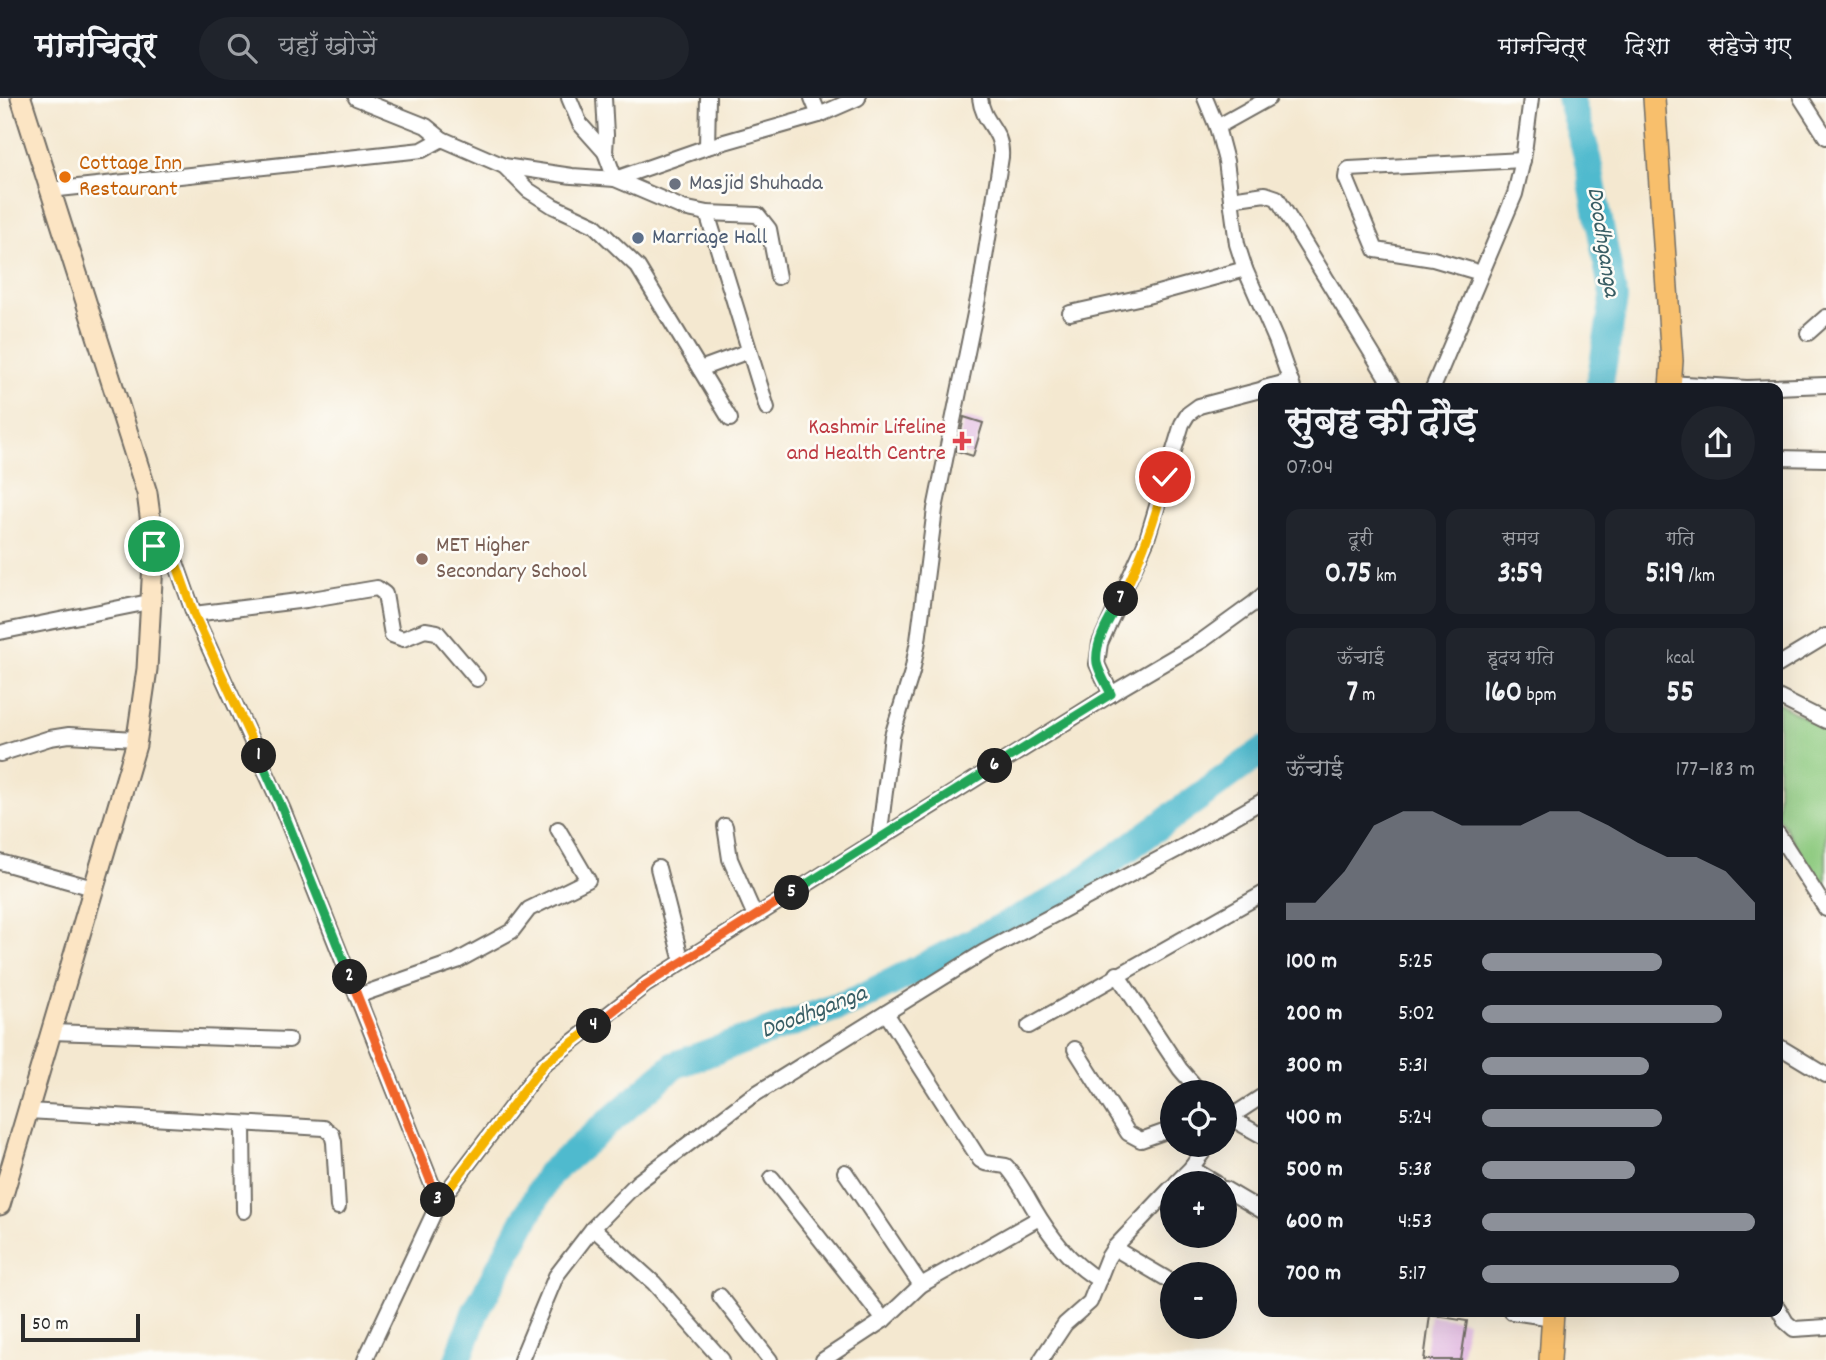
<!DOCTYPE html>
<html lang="hi">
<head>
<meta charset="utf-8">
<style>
  :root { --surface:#171b24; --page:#20242c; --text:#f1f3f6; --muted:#9ea1a6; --line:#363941; --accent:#8c9099 }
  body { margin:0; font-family:Dekko,"Playpen Sans Deva",sans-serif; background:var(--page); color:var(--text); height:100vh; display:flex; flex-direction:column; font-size:26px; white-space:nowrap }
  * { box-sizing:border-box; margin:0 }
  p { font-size:23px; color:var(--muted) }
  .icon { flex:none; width:38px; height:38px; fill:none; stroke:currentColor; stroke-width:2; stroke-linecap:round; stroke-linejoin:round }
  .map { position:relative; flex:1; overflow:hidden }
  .panel { position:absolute; left:1258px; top:285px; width:525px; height:934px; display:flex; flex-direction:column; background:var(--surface); border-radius:14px; box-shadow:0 7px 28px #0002 }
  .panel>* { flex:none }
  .controls { position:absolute; left:1160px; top:982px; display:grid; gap:14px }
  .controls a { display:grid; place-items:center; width:77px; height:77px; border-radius:50%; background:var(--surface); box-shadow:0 7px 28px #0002; font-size:35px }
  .scale { position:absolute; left:21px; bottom:18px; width:119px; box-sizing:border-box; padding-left:7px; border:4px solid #2b2b2b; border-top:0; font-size:19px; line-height:24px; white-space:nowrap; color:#2b2b2b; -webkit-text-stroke:5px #fdfcf7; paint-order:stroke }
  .pin { position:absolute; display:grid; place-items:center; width:60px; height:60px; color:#fff; margin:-30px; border:4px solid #fff; border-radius:50%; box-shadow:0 2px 7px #0007 }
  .km { position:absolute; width:35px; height:35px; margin:-18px; border-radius:50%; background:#222; color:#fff; font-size:19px; line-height:35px; text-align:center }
  .round { display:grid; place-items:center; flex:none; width:74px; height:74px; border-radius:37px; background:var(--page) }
  .head { display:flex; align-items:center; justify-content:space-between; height:119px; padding:0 28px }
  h1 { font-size:38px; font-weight:700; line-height:52px }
  .stats { display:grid; grid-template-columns:repeat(3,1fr); gap:10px; height:119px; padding:7px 28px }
  .stats div { display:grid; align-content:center; border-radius:14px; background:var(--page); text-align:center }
  .stats b { font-size:30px; font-weight:700 }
  .stats small { font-size:19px; font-weight:400 }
  .stats p { font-size:19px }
  .chart { height:196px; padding:14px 28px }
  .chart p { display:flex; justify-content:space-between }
  .chart svg { width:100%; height:126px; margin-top:7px; fill:var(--accent); opacity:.7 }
  ul { padding:0 28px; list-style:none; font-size:23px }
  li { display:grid; grid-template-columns:112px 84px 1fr; align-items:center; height:52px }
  li i { height:18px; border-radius:9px; background:var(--accent) }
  header { display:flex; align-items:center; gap:42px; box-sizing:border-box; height:98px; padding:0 35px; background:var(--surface); border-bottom:2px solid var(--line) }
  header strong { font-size:33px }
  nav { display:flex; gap:38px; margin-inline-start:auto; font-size:24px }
  .search { width:490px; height:63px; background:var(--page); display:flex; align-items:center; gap:18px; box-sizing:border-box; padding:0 24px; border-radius:38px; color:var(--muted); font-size:26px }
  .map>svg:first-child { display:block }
  .green { fill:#8eca80; stroke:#5c7a56; stroke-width:2 }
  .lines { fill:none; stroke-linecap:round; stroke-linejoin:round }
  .river { stroke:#50bace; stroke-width:28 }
  .building { fill:#dfb2df }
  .street-casing { stroke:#716d65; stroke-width:18 }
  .secondary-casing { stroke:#716d65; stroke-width:23 }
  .primary-casing { stroke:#716d65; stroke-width:24 }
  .street { stroke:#fff; stroke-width:14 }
  .secondary { stroke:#fce5c4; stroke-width:19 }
  .primary { stroke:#f8bf6c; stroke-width:21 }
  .split-1-casing { stroke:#fff; stroke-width:14 }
  .split-2-casing { stroke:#fff; stroke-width:14 }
  .split-3-casing { stroke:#fff; stroke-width:14 }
  .split-4-casing { stroke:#fff; stroke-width:14 }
  .split-5-casing { stroke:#fff; stroke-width:14 }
  .split-6-casing { stroke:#fff; stroke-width:14 }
  .split-7-casing { stroke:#fff; stroke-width:14 }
  .split-8-casing { stroke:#fff; stroke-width:14 }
  .split-1 { stroke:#f5b400; stroke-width:9 }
  .split-2 { stroke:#22a559; stroke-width:9 }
  .split-3 { stroke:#f0652b; stroke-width:9 }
  .split-4 { stroke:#f5b400; stroke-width:9 }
  .split-5 { stroke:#f0652b; stroke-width:9 }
  .split-6 { stroke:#22a559; stroke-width:9 }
  .split-7 { stroke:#22a559; stroke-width:9 }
  .split-8 { stroke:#f5b400; stroke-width:9 }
  .food-dot { fill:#e8710a; stroke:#fdfcf7; stroke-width:2.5 }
  .worship-dot { fill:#6b7280; stroke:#fdfcf7; stroke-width:2.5 }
  .service-dot { fill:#5c6f8a; stroke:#fdfcf7; stroke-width:2.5 }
  .health-dot { fill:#e0444e; stroke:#fdfcf7; stroke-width:2.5 }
  .education-dot { fill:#8d6e63; stroke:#fdfcf7; stroke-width:2.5 }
  .labels { text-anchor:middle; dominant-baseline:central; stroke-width:5; stroke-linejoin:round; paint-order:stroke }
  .food-label { font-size:23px; fill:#c56008; stroke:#fdfcf7; text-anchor:start }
  .worship-label { font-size:23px; fill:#5b616d; stroke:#fdfcf7; text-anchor:start }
  .service-label { font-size:23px; fill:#4e5e75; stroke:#fdfcf7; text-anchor:start }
  .health-label { font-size:23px; fill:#be3a42; stroke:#fdfcf7; text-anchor:end }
  .education-label { font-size:23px; fill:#785e54; stroke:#fdfcf7; text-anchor:start }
  .water-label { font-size:24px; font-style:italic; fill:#385d64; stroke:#fdfcf7 }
</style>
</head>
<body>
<header>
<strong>मानचित्र</strong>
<div class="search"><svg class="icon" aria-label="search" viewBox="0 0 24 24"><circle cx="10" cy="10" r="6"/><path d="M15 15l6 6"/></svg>यहाँ खोजें</div>
<nav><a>मानचित्र</a><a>दिशा</a><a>सहेजे गए</a></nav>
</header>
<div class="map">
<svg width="1826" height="1262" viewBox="0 0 1826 1262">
  <rect width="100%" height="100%" fill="#fdfcf7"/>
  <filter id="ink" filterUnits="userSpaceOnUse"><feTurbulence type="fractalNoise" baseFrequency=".0143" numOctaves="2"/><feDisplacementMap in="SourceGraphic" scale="14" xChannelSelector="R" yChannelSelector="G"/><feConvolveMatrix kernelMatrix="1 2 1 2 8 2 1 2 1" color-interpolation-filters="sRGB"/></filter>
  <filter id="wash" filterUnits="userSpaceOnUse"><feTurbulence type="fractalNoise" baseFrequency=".00686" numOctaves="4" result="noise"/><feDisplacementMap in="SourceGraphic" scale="28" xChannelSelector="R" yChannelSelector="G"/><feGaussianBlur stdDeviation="1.57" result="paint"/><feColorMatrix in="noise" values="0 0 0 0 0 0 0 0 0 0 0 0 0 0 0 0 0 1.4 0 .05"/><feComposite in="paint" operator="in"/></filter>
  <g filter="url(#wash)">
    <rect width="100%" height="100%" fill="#f4e8d0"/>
    <path class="green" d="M1778 605 1826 632V799L1778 718Z"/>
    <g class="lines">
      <g class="river">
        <path d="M1570 0 1586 54 1614 201 1599 290"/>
        <path d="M458 1262 475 1215 549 1076 675 967 856 902 1058 801 1264 652"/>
      </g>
    </g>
    <g id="blocks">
      <g class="building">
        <path d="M964 319 983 325 973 358 957 353Z"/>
        <path d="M1430 1217 1467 1223 1461 1262H1424Z"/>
      </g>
    </g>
  </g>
  <g filter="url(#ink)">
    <use href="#blocks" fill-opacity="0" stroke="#716d65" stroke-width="2"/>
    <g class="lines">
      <g class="street-casing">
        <g id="street">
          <path d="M356 0 426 28 442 41"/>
          <path d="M569 0 580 26 605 54"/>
          <path d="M604 0 606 37 605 54 615 81 683 110 707 115 758 117 769 131 778 179"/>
          <path d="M812 0 819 17"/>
          <path d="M1205 0 1217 29 1226 63 1237 146 1245 171 1276 242 1293 290"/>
          <path d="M1801 0 1826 39"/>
          <path d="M1217 29 1269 0"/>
          <path d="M707 49 708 0"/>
          <path d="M504 68 528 92 553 108 594 127 638 169 730 321"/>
          <path d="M50 92 422 52 442 41 504 68 572 78 615 81 707 49 819 17 858 0"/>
          <path d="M1231 101 1265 96 1277 100 1393 290"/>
          <path d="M707 115 767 310"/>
          <path d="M1481 175 1433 161 1376 152 1346 80 1347 73 1349 71 1523 62"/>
          <path d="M1070 215 1147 198 1245 171"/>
          <path d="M1808 235 1826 219"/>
          <path d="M700 271 749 253"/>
          <path d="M1670 285 1747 290 1826 287"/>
          <path d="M1264 290 1291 283"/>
          <path d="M1433 290 1515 96 1523 62 1531 0"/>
          <path d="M1778 360 1826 361"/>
          <path d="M154 448 173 458 176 465 194 516 283 712 439 1104 365 1262"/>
          <path d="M194 516 306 502 377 490 385 496 392 537 403 541 425 532 437 534 477 581"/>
          <path d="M0 534 149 504"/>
          <path d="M1778 567 1826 538"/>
          <path d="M1111 596 1097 566 1100 545 1147 441 1182 326 1188 316 1199 308 1264 291"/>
          <path d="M1778 599 1826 623"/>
          <path d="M0 656 50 640 69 637 135 641"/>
          <path d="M725 728 730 761 755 818"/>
          <path d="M1778 736 1826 811"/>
          <path d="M879 741 892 638 912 574 918 543 935 411 980 191 1001 59C1003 31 983 27 980 0"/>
          <path d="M0 764 93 790"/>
          <path d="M658 770 682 864"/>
          <path d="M1117 876 1180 971 1200 994"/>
          <path d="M357 898 457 863 512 833 529 811 588 782 558 731"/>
          <path d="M886 915 980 1062 985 1065 1006 1068C1017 1080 1025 1095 1033 1109 1050 1138 1070 1165 1099 1182"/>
          <path d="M1029 928 1264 795"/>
          <path d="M51 934 289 942"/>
          <path d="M1778 948 1826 977"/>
          <path d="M1075 951 1128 1035 1141 1042 1172 1031"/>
          <path d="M28 1013 324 1030 332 1036 334 1044 338 1109"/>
          <path d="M1225 1017 1264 1039"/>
          <path d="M1225 1025 1229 1020 1264 997"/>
          <path d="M243 1026 244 1113"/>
          <path d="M1191 1070 1216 1085"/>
          <path d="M845 1074 921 1187"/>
          <path d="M772 1080 884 1222"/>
          <path d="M1176 1085 1191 1070 1209 1046"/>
          <path d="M1225 1091 1264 1114"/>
          <path d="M439 1104 544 966 647 886 1111 596 1203 542 1254 505 1264 496"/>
          <path d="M593 1130 654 1185 722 1262"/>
          <path d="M1114 1150 1172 1184"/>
          <path d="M720 1198 770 1262"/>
          <path d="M1778 1210 1786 1224 1794 1231 1826 1229"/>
          <path d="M1512 1214 1553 1220"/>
          <path d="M521 1262 556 1178 593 1130 638 1084 749 1000 984 854 1180 750 1264 702"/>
          <path d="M823 1262 884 1222 921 1187 1039 1120"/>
          <path d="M1041 1262 1065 1226 1090 1204 1107 1161 1114 1150 1172 1089"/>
        </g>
      </g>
      <g class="secondary-casing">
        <path id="secondary" d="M0 1107 136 647 147 571 154 448 147 395 21 0"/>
      </g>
      <g class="primary-casing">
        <g id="primary">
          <path d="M1654 0 1672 263 1670 290"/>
          <path d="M1550 1262 1553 1214"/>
        </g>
      </g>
      <use href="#street" class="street"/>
      <use href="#secondary" class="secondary"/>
      <use href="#primary" class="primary"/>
    </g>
  </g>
  <g class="lines" filter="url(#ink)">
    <g class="split-1-casing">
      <path id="split-1" d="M154 448 173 458 176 465 194 516 259 658"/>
    </g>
    <g class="split-2-casing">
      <path id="split-2" d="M259 658 283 712 350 879"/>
    </g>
    <g class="split-3-casing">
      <path id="split-3" d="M350 879 438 1102"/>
    </g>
    <g class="split-4-casing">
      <path id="split-4" d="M438 1102 439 1104 544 966 594 928"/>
    </g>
    <g class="split-5-casing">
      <path id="split-5" d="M594 928 647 886 792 795"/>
    </g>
    <g class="split-6-casing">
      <path id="split-6" d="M792 795 995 668"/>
    </g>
    <g class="split-7-casing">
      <path id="split-7" d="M995 668 1111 596C1107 587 1099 575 1097 565 1094 544 1111 519 1121 501"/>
    </g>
    <g class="split-8-casing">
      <path id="split-8" d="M1121 501C1140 462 1156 422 1165 379"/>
    </g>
    <use href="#split-1" class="split-1"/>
    <use href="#split-2" class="split-2"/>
    <use href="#split-3" class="split-3"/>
    <use href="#split-4" class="split-4"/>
    <use href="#split-5" class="split-5"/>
    <use href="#split-6" class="split-6"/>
    <use href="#split-7" class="split-7"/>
    <use href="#split-8" class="split-8"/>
  </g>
  <circle class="food-dot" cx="65" cy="79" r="7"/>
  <circle class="worship-dot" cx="675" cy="86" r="7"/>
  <circle class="service-dot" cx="638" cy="140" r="7"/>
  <path class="health-dot" d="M958.5 332.5h7v7h7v7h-7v7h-7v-7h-7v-7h7z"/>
  <circle class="education-dot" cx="422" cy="461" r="7"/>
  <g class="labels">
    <g class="food-label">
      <text x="79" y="66">Cottage Inn<tspan x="79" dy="26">Restaurant</tspan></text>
    </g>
    <g class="worship-label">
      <text x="689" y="86">Masjid Shuhada</text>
    </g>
    <g class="service-label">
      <text x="652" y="140">Marriage Hall</text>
    </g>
    <g class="health-label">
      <text x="946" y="330">Kashmir Lifeline<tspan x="946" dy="26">and Health Centre</tspan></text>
    </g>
    <g class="education-label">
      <text x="436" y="448">MET Higher<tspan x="436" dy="26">Secondary School</tspan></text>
    </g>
    <g class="water-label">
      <text transform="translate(1602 144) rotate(81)">Doodhganga</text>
      <text transform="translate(814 915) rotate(-21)">Doodhganga</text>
    </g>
  </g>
</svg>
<div class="controls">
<a><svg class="icon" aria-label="locate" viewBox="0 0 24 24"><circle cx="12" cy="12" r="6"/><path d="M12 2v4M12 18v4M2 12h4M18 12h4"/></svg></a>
<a>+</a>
<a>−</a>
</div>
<div class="scale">50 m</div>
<div class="pin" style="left:154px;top:448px;background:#1e9e55"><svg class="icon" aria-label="arrive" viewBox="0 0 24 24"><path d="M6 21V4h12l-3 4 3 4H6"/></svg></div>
<div class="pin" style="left:1165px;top:379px;background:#d93025"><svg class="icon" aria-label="check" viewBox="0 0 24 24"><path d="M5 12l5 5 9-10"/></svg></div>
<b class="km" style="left:259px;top:658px">1</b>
<b class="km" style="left:350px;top:879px">2</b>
<b class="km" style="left:438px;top:1102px">3</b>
<b class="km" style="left:594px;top:928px">4</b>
<b class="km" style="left:792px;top:795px">5</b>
<b class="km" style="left:995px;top:668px">6</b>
<b class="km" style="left:1121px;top:501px">7</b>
<section class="panel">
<div class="head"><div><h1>सुबह की दौड़</h1><p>07:04</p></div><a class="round"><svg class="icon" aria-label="share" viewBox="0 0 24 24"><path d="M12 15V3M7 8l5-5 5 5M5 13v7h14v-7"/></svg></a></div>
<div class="stats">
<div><p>दूरी</p><b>0.75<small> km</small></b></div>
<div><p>समय</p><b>3:59</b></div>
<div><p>गति</p><b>5:19<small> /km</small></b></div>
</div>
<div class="stats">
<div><p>ऊँचाई</p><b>7<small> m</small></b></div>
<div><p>हृदय गति</p><b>160<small> bpm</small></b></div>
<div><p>kcal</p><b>55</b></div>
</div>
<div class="chart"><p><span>ऊँचाई</span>177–183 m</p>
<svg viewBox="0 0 160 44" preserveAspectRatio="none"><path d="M0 44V38L10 38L20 27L30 11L40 6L50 6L60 11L70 11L80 11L90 6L100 6L110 11L120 17L130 22L140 22L150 27L160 38V44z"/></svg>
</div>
<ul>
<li><b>100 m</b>5:25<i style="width:66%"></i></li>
<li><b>200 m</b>5:02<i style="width:88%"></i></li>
<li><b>300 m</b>5:31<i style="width:61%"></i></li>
<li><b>400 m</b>5:24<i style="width:66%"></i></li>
<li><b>500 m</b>5:38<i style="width:56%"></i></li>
<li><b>600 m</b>4:53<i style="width:100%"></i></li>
<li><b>700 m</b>5:17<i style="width:72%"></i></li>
</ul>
</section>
</div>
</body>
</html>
